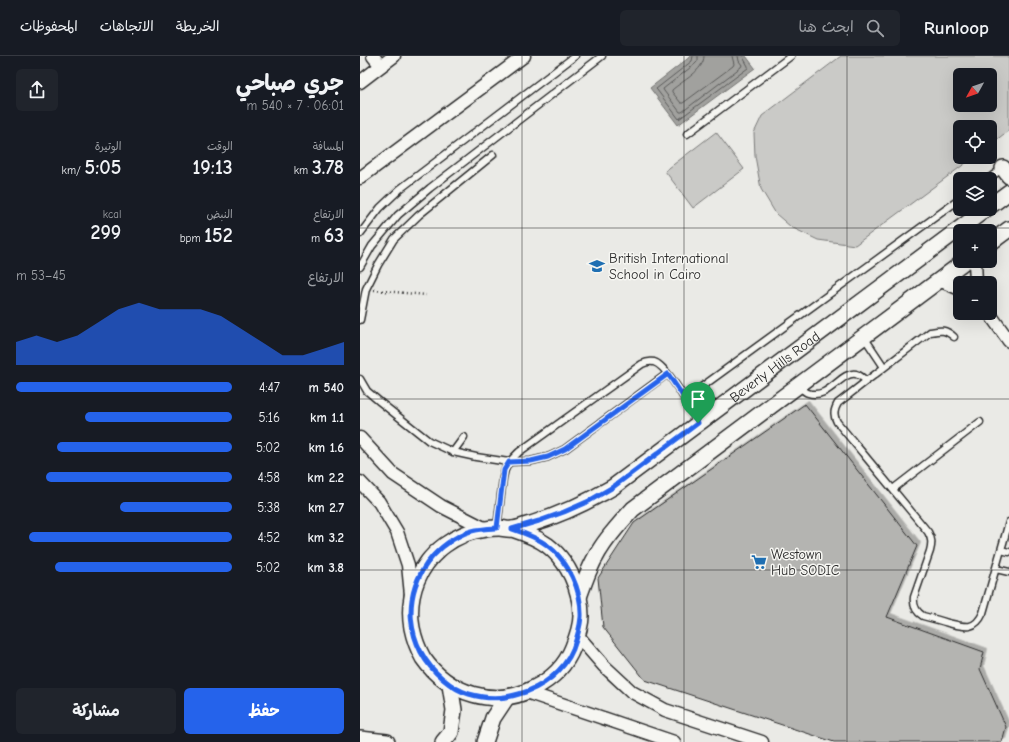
<!DOCTYPE html>
<html lang="ar">
<head>
<meta charset="utf-8">
<style>
  body { margin:0; font-family:"Comic Neue","Playpen Sans Arabic",sans-serif; background:#20242c; color:#f1f3f6; direction:rtl; height:100vh; display:flex; flex-direction:column; font-size:15px; white-space:nowrap }
  * { box-sizing:border-box; margin:0 }
  p { font-size:13px; color:#9ea1a6 }
  .icon { flex:none; width:22px; height:22px; fill:none; stroke:currentColor; stroke-width:2; stroke-linecap:round; stroke-linejoin:round }
  .map { position:relative; flex:1; overflow:hidden; direction:ltr }
  .details { display:flex; flex-direction:column; background:#171b24; width:360px }
  .details>* { flex:none }
  .needle { width:26px; rotate:230deg }
  .buttons { position:absolute; left:593px; top:12px; display:grid; gap:8px }
  .buttons a { display:grid; place-items:center; width:44px; height:44px; border-radius:6px; background:#171b24; box-shadow:0 4px 16px #0002; font-size:20px }
  .pin { position:absolute; display:grid; place-items:center; width:34px; height:34px; color:#fff; margin:-41px -17px; border-radius:50% 50% 50% 0; rotate:-45deg; box-shadow:0 0 4px #0007 }
  .pin .icon { rotate:45deg }
  .round { display:grid; place-items:center; flex:none; width:42px; height:42px; border-radius:6px; background:#20242c }
  .headline { display:flex; align-items:center; justify-content:space-between; height:68px; padding:0 16px }
  h1 { font-size:22px; font-weight:700; line-height:30px }
  .stats { display:grid; grid-template-columns:repeat(3,1fr); gap:6px; height:68px; padding:4px 16px }
  .stats div { display:grid; align-content:center }
  .stats b { font-size:20px; font-weight:700 }
  .stats small { font-size:11px; font-weight:400 }
  .stats p { font-size:11px }
  .chart { height:112px; padding:8px 16px }
  .chart p { display:flex; justify-content:space-between }
  .chart svg { width:100%; height:72px; margin-top:4px; fill:#2563eb; opacity:.7 }
  .primary-button { display:flex; gap:8px; margin-top:auto; padding:8px 16px }
  .primary-button a { flex:1; height:46px; border-radius:6px; background:#2563eb; color:#fff; font-size:16px; font-weight:700; line-height:46px; text-align:center }
  .primary-button a+a { background:#20242c; color:#f1f3f6 }
  ul { padding:0 16px; list-style:none; font-size:13px }
  li { display:grid; grid-template-columns:64px 48px 1fr; align-items:center; height:30px }
  li i { height:10px; border-radius:5px; background:#2563eb }
  header { display:flex; align-items:center; gap:24px; box-sizing:border-box; height:56px; padding:0 20px; background:#171b24; border-bottom:1px solid #363941 }
  header strong { font-size:19px }
  nav { display:flex; gap:22px; margin-inline-start:auto; font-size:14px }
  .search { width:280px; height:36px; background:#20242c; display:flex; align-items:center; gap:10px; box-sizing:border-box; padding:0 14px; border-radius:6px; color:#9ea1a6; font-size:15px }
  main { display:flex; flex:1; min-height:0 }
  .map>svg:first-child { display:block }
  .green { fill:#cacac7; stroke:#7a7a79; fill-rule:evenodd }
  .water { fill:#a1a19e; stroke:#727270 }
  .lines { fill:none; stroke-linecap:round; stroke-linejoin:round }
  .shore { stroke:#5a5a59; stroke-width:1 }
  .building { fill:#b4b4b1; stroke:#2b2b2b; filter:url(#shadow) }
  .service-casing { stroke:#2b2b2b; stroke-width:9 }
  .minor-casing { stroke:#2b2b2b; stroke-width:15 }
  .tertiary-casing { stroke:#2b2b2b; stroke-width:18 }
  .path { stroke:#2b2b2b; stroke-width:2.5; stroke-dasharray:1 3; stroke-linecap:butt }
  .service { stroke:#f6f6f2; stroke-width:6 }
  .minor { stroke:#f6f6f2; stroke-width:12 }
  .tertiary { stroke:#f6f6f2; stroke-width:15 }
  .route-casing { stroke:#fff; stroke-width:8 }
  .route { stroke:#2563eb; stroke-width:5 }
  .grid { fill:none; stroke:#2b2b2b; stroke-width:1; stroke-opacity:0.55 }
  .labels { text-anchor:middle; stroke-width:3; stroke-linejoin:round; paint-order:stroke }
  .poi-label { font-size:14px; fill:#2b2b2b; stroke:#f6f6f2; text-anchor:start }
  .street-label { font-size:14px; fill:#2b2b2b; stroke:#f6f6f2 }
</style>
</head>
<body>
<header>
<strong>Runloop</strong>
<div class="search"><svg class="icon" aria-label="search" viewBox="0 0 24 24"><circle cx="10" cy="10" r="6"/><path d="M15 15l6 6"/></svg>ابحث هنا</div>
<nav><a>الخريطة</a><a>الاتجاهات</a><a>المحفوظات</a></nav>
</header>
<main>
<div class="map">
<svg width="649" height="686" viewBox="0 0 649 686">
  <defs>
    <filter id="shadow"><feDropShadow dx="3.5" dy="-3.5" stdDeviation="0" flood-color="#0004"/></filter>
  </defs>
  <rect width="100%" height="100%" fill="#eaeae6"/>
  <filter id="ink" filterUnits="userSpaceOnUse"><feTurbulence type="fractalNoise" baseFrequency=".025" numOctaves="2"/><feDisplacementMap in="SourceGraphic" scale="8" xChannelSelector="R" yChannelSelector="G"/><feConvolveMatrix kernelMatrix="1 2 1 2 8 2 1 2 1" color-interpolation-filters="sRGB"/></filter>
  <g filter="url(#ink)">
    <!-- green -->
    <path class="green" d="M481,0H649V74L630,89V71H600V101H614L495,189L458,184L431,171L416,158L401,133L395,100L394,77L402,60ZM600,19H630V49H600Z
      M356,76L384,113L333,152L305,115Z"/>
    <!-- water -->
    <path class="water" d="M331,0H386L395,12L318,69L290,32Z"/>
    <g class="lines">
      <!-- shore -->
      <path class="shore" d="M333,0L332,5L296,33L297,34L319,63L388,12V10L384,3L383,0
        M338,0V5L335,8L303,33L304,35L320,56H322L381,11L382,9L379,5L378,0
        M344,0C344,15 322,25 312,34V36L321,47H323L373,10L374,8L372,0"/>
    </g>
    <!-- building -->
    <path class="building" d="M445,348L557,490L527,561L624,596L620,613L646,671L642,686H474L285,624L243,571L238,522L274,467Z"/>
    <g class="lines">
      <defs>
        <path id="service" d="M327,78L431,0
          M628,123L643,112
          M0,178L20,152L40,133L215,0
          M0,211L12,190L38,159L70,132L242,0
          M0,264L6,233L18,209L34,183L59,159L133,99
          M504,281L524,311
          M594,281C585,273 581,274 570,276L478,347C474,354 473,359 477,366L568,476C572,483 572,487 570,495L554,541C553,549 555,555 563,560C571,562 579,564 588,567C604,571 615,575 623,557L649,466
          M0,323L7,335L20,346L69,385L93,396L116,401L149,406L171,405L188,401L205,393L307,318
          M438,330C441,332 445,336 448,337C470,344 480,315 496,318C500,319 503,322 506,325
          M325,343L600,143
          M93,396L104,381
          M533,433L620,366
          M137,472L143,422C145,409 150,405 159,396L282,308C286,306 289,305 294,306C308,310 331,354 338,367
          M641,494L649,496
          M636,513L649,516"/>
        <path id="minor" d="M13,0L21,10
          M0,26L34,0
          M0,122L164,0
          M615,205L616,227
          M579,224L600,233
          M629,257L649,285
          M0,382L33,418L81,450L126,473
          M0,426L19,446L37,476L48,509L51,539
          M218,580L244,610L272,636L305,654L402,686
          M166,636L314,686"/>
        <g id="tertiary">
          <path d="M643,112L649,120"/>
          <path d="M630,150L649,136"/>
          <path d="M630,187L649,173"/>
          <path id="s1" d="M152,473C164,477 176,481 187,489C208,505 221,533 221,560C221,570 217,581 213,591C206,609 192,623 174,632C135,653 88,638 63,602C58,593 54,582 52,572C49,556 51,539 57,524C69,496 96,476 126,473C130,472 135,472 139,472C143,472 148,474 152,473C158,473 165,469 171,468C201,459 226,447 253,431L626,153"/>
          <path d="M219,541C225,524 231,507 241,492C250,478 261,466 273,453L605,205"/>
          <path d="M0,683L27,686"/>
          <path d="M83,686L88,680L91,676L94,654L90,629"/>
          <path d="M125,686L133,662L147,641"/>
        </g>
      </defs>
      <!-- service casing -->
      <use href="#service" class="service-casing"/>
      <!-- minor casing -->
      <use href="#minor" class="minor-casing"/>
      <!-- tertiary casing -->
      <use href="#tertiary" class="tertiary-casing"/>
      <!-- path -->
      <path class="path" d="M14,234L66,239"/>
      <!-- service -->
      <use href="#service" class="service"/>
      <!-- minor -->
      <use href="#minor" class="minor"/>
      <!-- tertiary -->
      <use href="#tertiary" class="tertiary"/>
    </g>
  </g>
  <g class="lines" filter="url(#ink)">
    <defs>
      <path id="route" d="M308,318L325,343L338,367L253,431L229,445L204,456L179,465L152,473C164,477 176,481 187,489C208,505 222,534 221,561C220,572 217,582 213,593C204,615 182,632 159,638C143,643 126,643 109,638C99,635 90,629 83,623C45,592 40,536 73,500C84,488 100,477 116,474C123,473 130,472 137,472L143,422L144,414L149,406L171,405L188,401L205,393Z"/>
    </defs>
    <!-- route casing -->
    <use href="#route" class="route-casing"/>
    <!-- route -->
    <use href="#route" class="route"/>
  </g>
  <!-- grid -->
  <path class="grid" d="M162,0V686M324,0V686M487,0V686M0,172H649M0,343H649M0,514H649"/>
  <!-- icons -->
  <defs>
    <symbol id="university-bare" viewBox="-9 -9 18 18"><path d="M0-5L7-2L0 1L-7-2ZM-4 1L0 2.5L4 1V4Q0 6-4 4Z" fill="#1f6fb2" stroke="#f6f6f2" stroke-width="2.5" paint-order="stroke"/></symbol>
    <symbol id="supermarket-bare" viewBox="-9 -9 18 18"><path d="M-6-5.5h2.5l.6 2H6L4.5 2H-2.5L-4.4-4H-6ZM-1.5 3.2a1.3 1.3 0 1 0 .1 0ZM3 3.2a1.3 1.3 0 1 0 .1 0Z" fill="#1f6fb2" stroke="#f6f6f2" stroke-width="2.5" paint-order="stroke"/></symbol>
  </defs>
  <g fill-rule="evenodd">
    <use href="#university-bare" x="226" y="199" width="22" height="22"/>
    <use href="#supermarket-bare" x="388" y="495" width="22" height="22"/>
  </g>
  <g class="labels">
    <!-- poi labels -->
    <g class="poi-label">
      <text x="249" y="207">British International<tspan x="249" dy="16">School in Cairo</tspan></text>
      <text x="411" y="503">Westown<tspan x="411" dy="16">Hub SODIC</tspan></text>
    </g>
    <!-- street labels -->
    <g class="street-label">
      <text dy="5" stroke="none"><textPath href="#s1" startOffset="844">Beverly Hills Road</textPath></text>
    </g>
  </g>
</svg>
<div class="buttons">
<a><svg class="needle" viewBox="-14 -14 28 28"><path d="M0-13l5 13h-10z" fill="#e53935"/><path d="M0 13l5-13h-10z" fill="#9ea1a6"/></svg></a>
<a><svg class="icon" aria-label="locate" viewBox="0 0 24 24"><circle cx="12" cy="12" r="6"/><path d="M12 2v4M12 18v4M2 12h4M18 12h4"/></svg></a>
<a><svg class="icon" aria-label="layers" viewBox="0 0 24 24"><path d="M12 4l9 5-9 5-9-5zM3 14l9 5 9-5"/></svg></a>
<a>+</a>
<a>−</a>
</div>
<div class="pin" style="left:338px;top:367px;background:#1e9e55"><svg class="icon" aria-label="arrive" viewBox="0 0 24 24"><path d="M6 21V4h12l-3 4 3 4H6"/></svg></div>
</div>
<section class="details">
<div class="headline"><div><h1>جري صباحي</h1><p>06:01 · 7 × 540 m</p></div><a class="round"><svg class="icon" aria-label="share" viewBox="0 0 24 24"><path d="M12 15V3M7 8l5-5 5 5M5 13v7h14v-7"/></svg></a></div>
<div class="stats">
<div><p>المسافة</p><b>3.78<small> km</small></b></div>
<div><p>الوقت</p><b>19:13</b></div>
<div><p>الوتيرة</p><b>5:05<small> /km</small></b></div>
</div>
<div class="stats">
<div><p>الارتفاع</p><b>63<small> m</small></b></div>
<div><p>النبض</p><b>152<small> bpm</small></b></div>
<div><p>kcal</p><b>299</b></div>
</div>
<div class="chart"><p><span>الارتفاع</span>45–53 m</p>
<svg viewBox="0 0 160 44" preserveAspectRatio="none"><path d="M0 44V30L10 26L20 30L30 26L40 18L50 10L60 6L70 10L80 10L90 10L100 14L110 22L120 30L130 38L140 38L150 34L160 30V44z"/></svg>
</div>
<ul>
<li><b>540 m</b>4:47<i style="width:100%"></i></li>
<li><b>1.1 km</b>5:16<i style="width:68%"></i></li>
<li><b>1.6 km</b>5:02<i style="width:81%"></i></li>
<li><b>2.2 km</b>4:58<i style="width:86%"></i></li>
<li><b>2.7 km</b>5:38<i style="width:52%"></i></li>
<li><b>3.2 km</b>4:52<i style="width:94%"></i></li>
<li><b>3.8 km</b>5:02<i style="width:82%"></i></li>
</ul>
<div class="primary-button"><a>حفظ</a><a>مشاركة</a></div>
</section>
</main>
</body>
</html>
